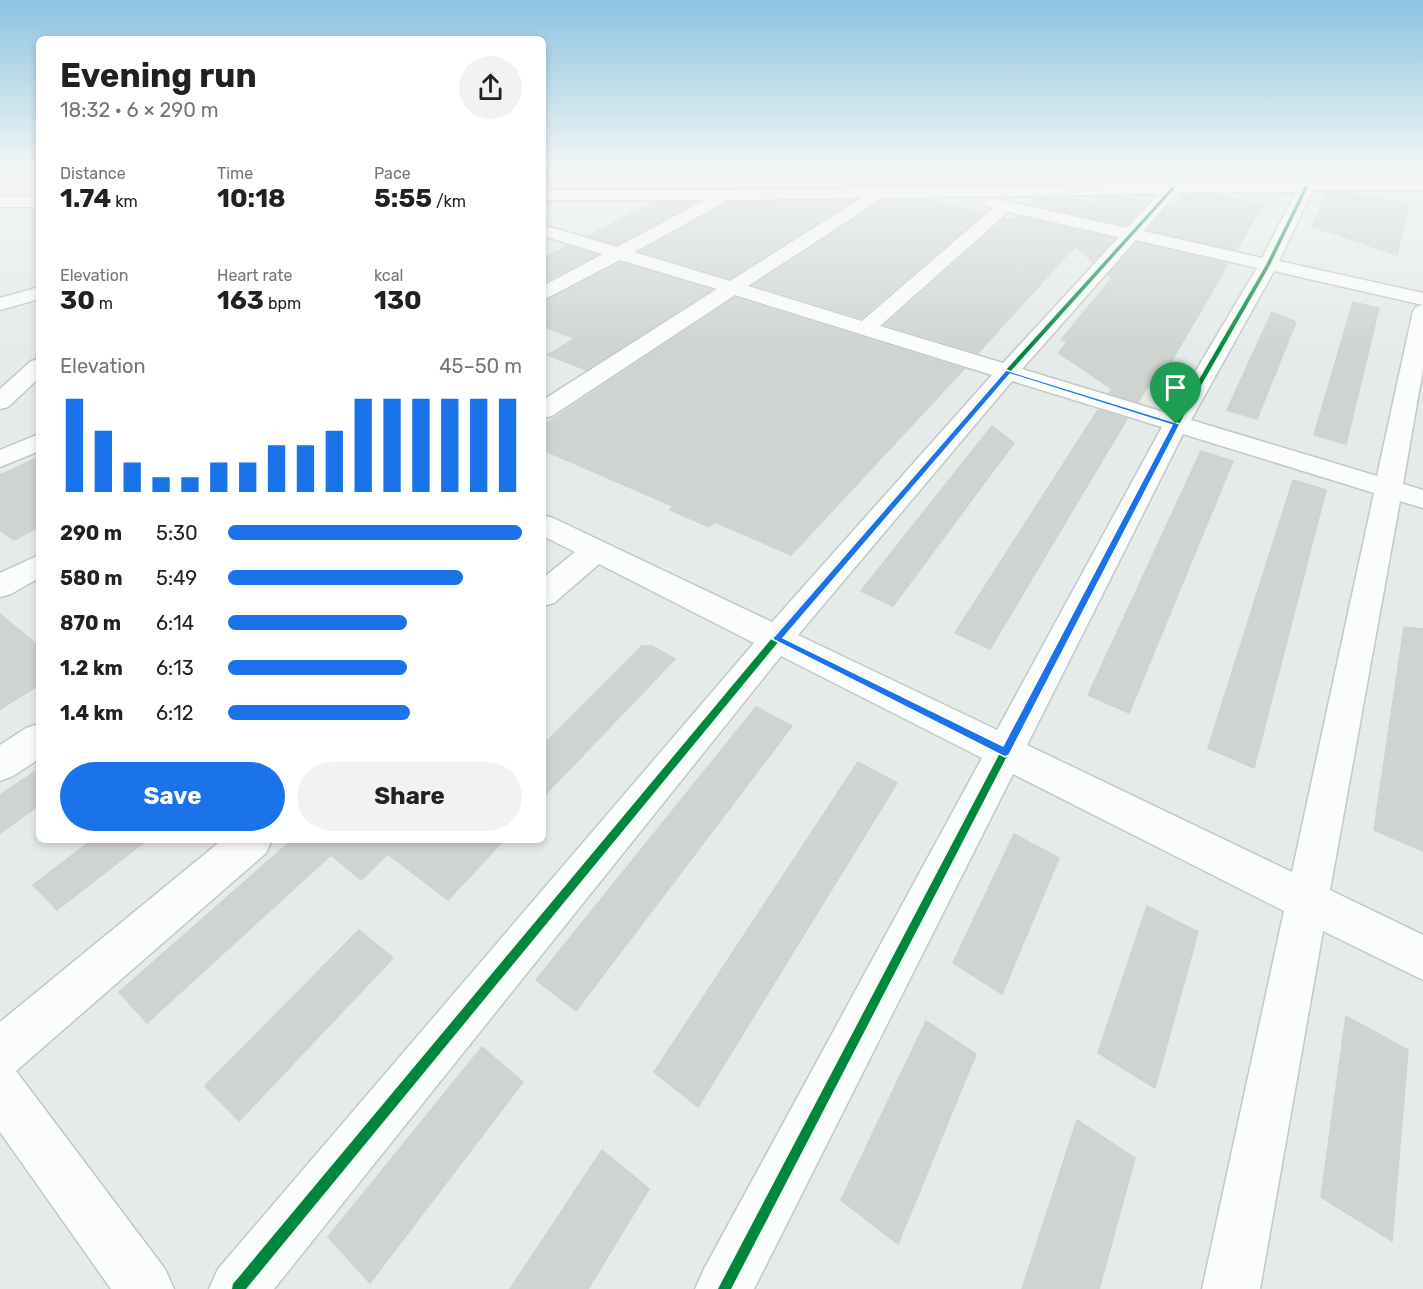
<!DOCTYPE html>
<html lang="en">
<head>
<meta charset="utf-8">
<style>
  body { margin:0; font-family:Rubik,sans-serif; background:#f2f2f2; color:#202124; height:100vh; display:flex; flex-direction:column; font-size:22px; white-space:nowrap }
  * { box-sizing:border-box; margin:0 }
  p { font-size:20px; color:#757577 }
  .icon { flex:none; width:33px; height:33px; fill:none; stroke:currentColor; stroke-width:2; stroke-linecap:round; stroke-linejoin:round }
  .map { position:relative; flex:1; overflow:hidden }
  .sheet { position:absolute; left:36px; top:36px; width:510px; height:807px; display:flex; flex-direction:column; background:#fff; border-radius:9px; box-shadow:0 3px 9px #0003 }
  .sheet>* { flex:none }
  .pin { position:absolute; display:grid; place-items:center; width:51px; height:51px; color:#fff; margin:-62px -26px; border-radius:50% 50% 50% 0; rotate:-45deg; box-shadow:0 0 6px #0007 }
  .pin .icon { rotate:45deg }
  .round { display:grid; place-items:center; flex:none; width:63px; height:63px; border-radius:32px; background:#f2f2f2 }
  .summary { display:flex; align-items:center; justify-content:space-between; height:102px; padding:0 24px }
  h1 { font-size:33px; font-weight:700; line-height:45px }
  .metrics { display:grid; grid-template-columns:repeat(3,1fr); gap:9px; height:102px; padding:6px 24px }
  .metrics div { display:grid; align-content:center }
  .metrics b { font-size:26px; font-weight:700 }
  .metrics small { font-size:16px; font-weight:400 }
  .metrics p { font-size:16px }
  .chart { height:168px; padding:12px 24px }
  .chart p { display:flex; justify-content:space-between }
  .chart svg { width:100%; height:108px; margin-top:6px; stroke:#1a73e8; stroke-width:6 }
  .button { display:flex; gap:12px; margin-top:auto; padding:12px 24px }
  .button a { flex:1; height:69px; border-radius:36px; background:#1a73e8; color:#fff; font-size:24px; font-weight:700; line-height:69px; text-align:center }
  .button a+a { background:#f2f2f2; color:#202124 }
  ul { padding:0 24px; list-style:none; font-size:20px }
  li { display:grid; grid-template-columns:96px 72px 1fr; align-items:center; height:45px }
  li i { height:15px; border-radius:8px; background:#1a73e8 }
  .map>svg:first-child { display:block }
  .building { fill:#cfd4d1; stroke:#ced3d0; stroke-width:1.5 }
  .lines { fill:none; stroke-linecap:round; stroke-linejoin:round }
  .minor-casing { stroke:#c2c8c5; stroke-width:3 }
  .minor { fill:#fbfcfc; fill-rule:evenodd }
  .cycleway-casing { stroke:#f3f9f5; stroke-width:3 }
  .cycleway { fill:#00873e; fill-rule:evenodd }
  .route { fill:#1a73e8; stroke:#fff; stroke-width:1.5; fill-rule:evenodd }
</style>
</head>
<body>
<div class="map">
<svg width="1423" height="1289" viewBox="0 0 1423 1289">
  <rect width="100%" height="100%" fill="#e5ebe8"/>
  <!-- building -->
  <path class="building" d="M1327,193H1350L1409,204L1397,255L1312,226Z
    M1183,195H1215L1264,204L1236,250L1147,230L1168,206L1174,207Z
    M1103,197H1122L1148,202L1126,226L1031,204L1038,198H1070L1097,203Z
    M853,200L730,279L640,251L730,202Z
    M884,200H926L984,213L861,318L753,285Z
    M654,202H696L617,245L588,236Z
    M1017,216L1115,238L1093,262L1075,246L978,353L885,325L1005,218L1013,220Z
    M1137,242L1228,264L1157,386H1148L1138,402L1109,393L1112,389L1059,353L1067,342L1061,340L1112,278L1108,275Z
    M568,246L597,255L543,283V258Z
    M620,262L712,290L586,370L548,355L575,338L543,327V302Z
    M735,297L964,369L791,555L715,522L709,527L670,510L673,506L543,450V426Z
    M1353,302L1379,308L1346,444L1314,435Z
    M1272,312L1296,322L1257,419L1227,410Z
    M1098,410L1127,419L990,649L955,633Z
    M992,426L1014,443L893,606L861,591Z
    M1201,451L1233,461L1129,713L1088,695Z
    M39,457V527L14,540L0,530V475Z
    M1293,480L1326,490L1254,768L1208,748Z
    M0,614L39,646V685L0,709Z
    M1404,627L1423,629V851L1374,830Z
    M642,646H652L675,659L543,797V745Z
    M756,707L792,726L576,1011L536,980Z
    M858,762L897,783L698,1107L654,1072Z
    M39,769V805L0,833V795Z
    M1014,834L1059,858L1002,994L953,963Z
    M92,840H147L57,910L33,885Z
    M292,840H504L448,900L388,854L361,880L331,855L147,1023L119,992Z
    M1147,906L1198,932L1155,1088L1098,1053Z
    M359,930L393,958L239,1121L205,1086Z
    M1346,1016L1408,1050L1392,1241L1321,1197Z
    M926,1021L976,1054L898,1244L841,1200Z
    M482,1047L523,1082L370,1283L328,1237Z
    M1077,1120L1135,1158L1099,1289H1022Z
    M602,1150L649,1189L588,1289H510Z"/>
  <g class="lines">
    <defs>
      <path id="minor" d="M1423,180V190L1312,191L1279,261L1423,293V369L1403,484L1423,490V508L1400,501L1330,890L1423,935V980L1323,931L1260,1289H1202L1284,911L1013,774L754,1289H695L704,1269L982,758L781,656L274,1289H209L218,1269L754,643L599,564L554,603L543,606V578L575,552L543,536V515L553,518L772,622L992,375L735,295L552,416L543,418V400L717,289L620,260L543,300V286L603,254L543,236V225L617,247L705,200H543V190H726ZM1296,192L1262,258L1143,231L1177,193ZM1159,194L1127,228L992,198L986,200L984,203L986,206L993,208L862,321L748,286L883,198ZM861,198L730,281L634,252L729,200ZM1008,212L1119,237L1003,363L880,326ZM1136,240L1257,268L1170,414L1022,369ZM1274,271L1423,305L1416,307L1413,311L1377,476L1191,420ZM1012,381L1162,427L997,730L798,635ZM1183,434L1374,493L1292,872L1027,745Z
        M0,197H39V207H0Z
        M39,287V299L0,310V298Z
        M39,359V378L8,407L0,409V389L31,361Z
        M39,434V451L0,467V450Z
        M39,555V578L11,594L0,597V573Z
        M39,724V759L13,776L0,781V745L26,728Z
        M222,840H272L266,853L16,1071L165,1269L174,1289H111L0,1132V1022Z"/>
    </defs>
    <!-- minor casing -->
    <use href="#minor" class="minor-casing"/>
    <!-- minor -->
    <use href="#minor" class="minor"/>
    <defs>
      <path id="cycleway" d="M1305,186L1308,187L1270,265L1179,424L731,1289H718L1173,424L1266,265Z
        M1172,187L1175,188L1010,372L779,641L246,1289H232L233,1284L773,637L1006,370Z"/>
    </defs>
    <!-- cycleway casing -->
    <use href="#cycleway" class="cycleway-casing"/>
    <!-- cycleway -->
    <use href="#cycleway" class="cycleway"/>
  </g>
  <!-- sky -->
  <linearGradient id="sky" x2="0" y2="1"><stop stop-color="#8ec3e1"/><stop offset="0.48" stop-color="#f3f6f5"/><stop offset="1" stop-color="#f3f6f5" stop-opacity="0"/></linearGradient>
  <rect width="1423" height="351" fill="url(#sky)"/>
  <!-- route -->
  <path class="route" d="M1006,370L1180,424L1009,755L1005,757L772,639ZM1010,374L1172,425L1003,746L783,638Z"/>
</svg>
<div class="pin" style="left:1176px;top:424px;background:#1e9e55"><svg class="icon" aria-label="arrive" viewBox="0 0 24 24"><path d="M6 21V4h12l-3 4 3 4H6"/></svg></div>
<section class="sheet">
<div class="summary"><div><h1>Evening run</h1><p>18:32 · 6 × 290 m</p></div><a class="round"><svg class="icon" aria-label="share" viewBox="0 0 24 24"><path d="M12 15V3M7 8l5-5 5 5M5 13v7h14v-7"/></svg></a></div>
<div class="metrics">
<div><p>Distance</p><b>1.74<small> km</small></b></div>
<div><p>Time</p><b>10:18</b></div>
<div><p>Pace</p><b>5:55<small> /km</small></b></div>
</div>
<div class="metrics">
<div><p>Elevation</p><b>30<small> m</small></b></div>
<div><p>Heart rate</p><b>163<small> bpm</small></b></div>
<div><p>kcal</p><b>130</b></div>
</div>
<div class="chart"><p><span>Elevation</span>45–50 m</p>
<svg viewBox="0 0 160 44" preserveAspectRatio="none"><path d="M5 44V6M15 44V19M25 44V32M35 44V38M45 44V38M55 44V32M65 44V32M75 44V25M85 44V25M95 44V19M105 44V6M115 44V6M125 44V6M135 44V6M145 44V6M155 44V6"/></svg>
</div>
<ul>
<li><b>290 m</b>5:30<i style="width:100%"></i></li>
<li><b>580 m</b>5:49<i style="width:80%"></i></li>
<li><b>870 m</b>6:14<i style="width:61%"></i></li>
<li><b>1.2 km</b>6:13<i style="width:61%"></i></li>
<li><b>1.4 km</b>6:12<i style="width:62%"></i></li>
</ul>
<div class="button"><a>Save</a><a>Share</a></div>
</section>
</div>
</body>
</html>
